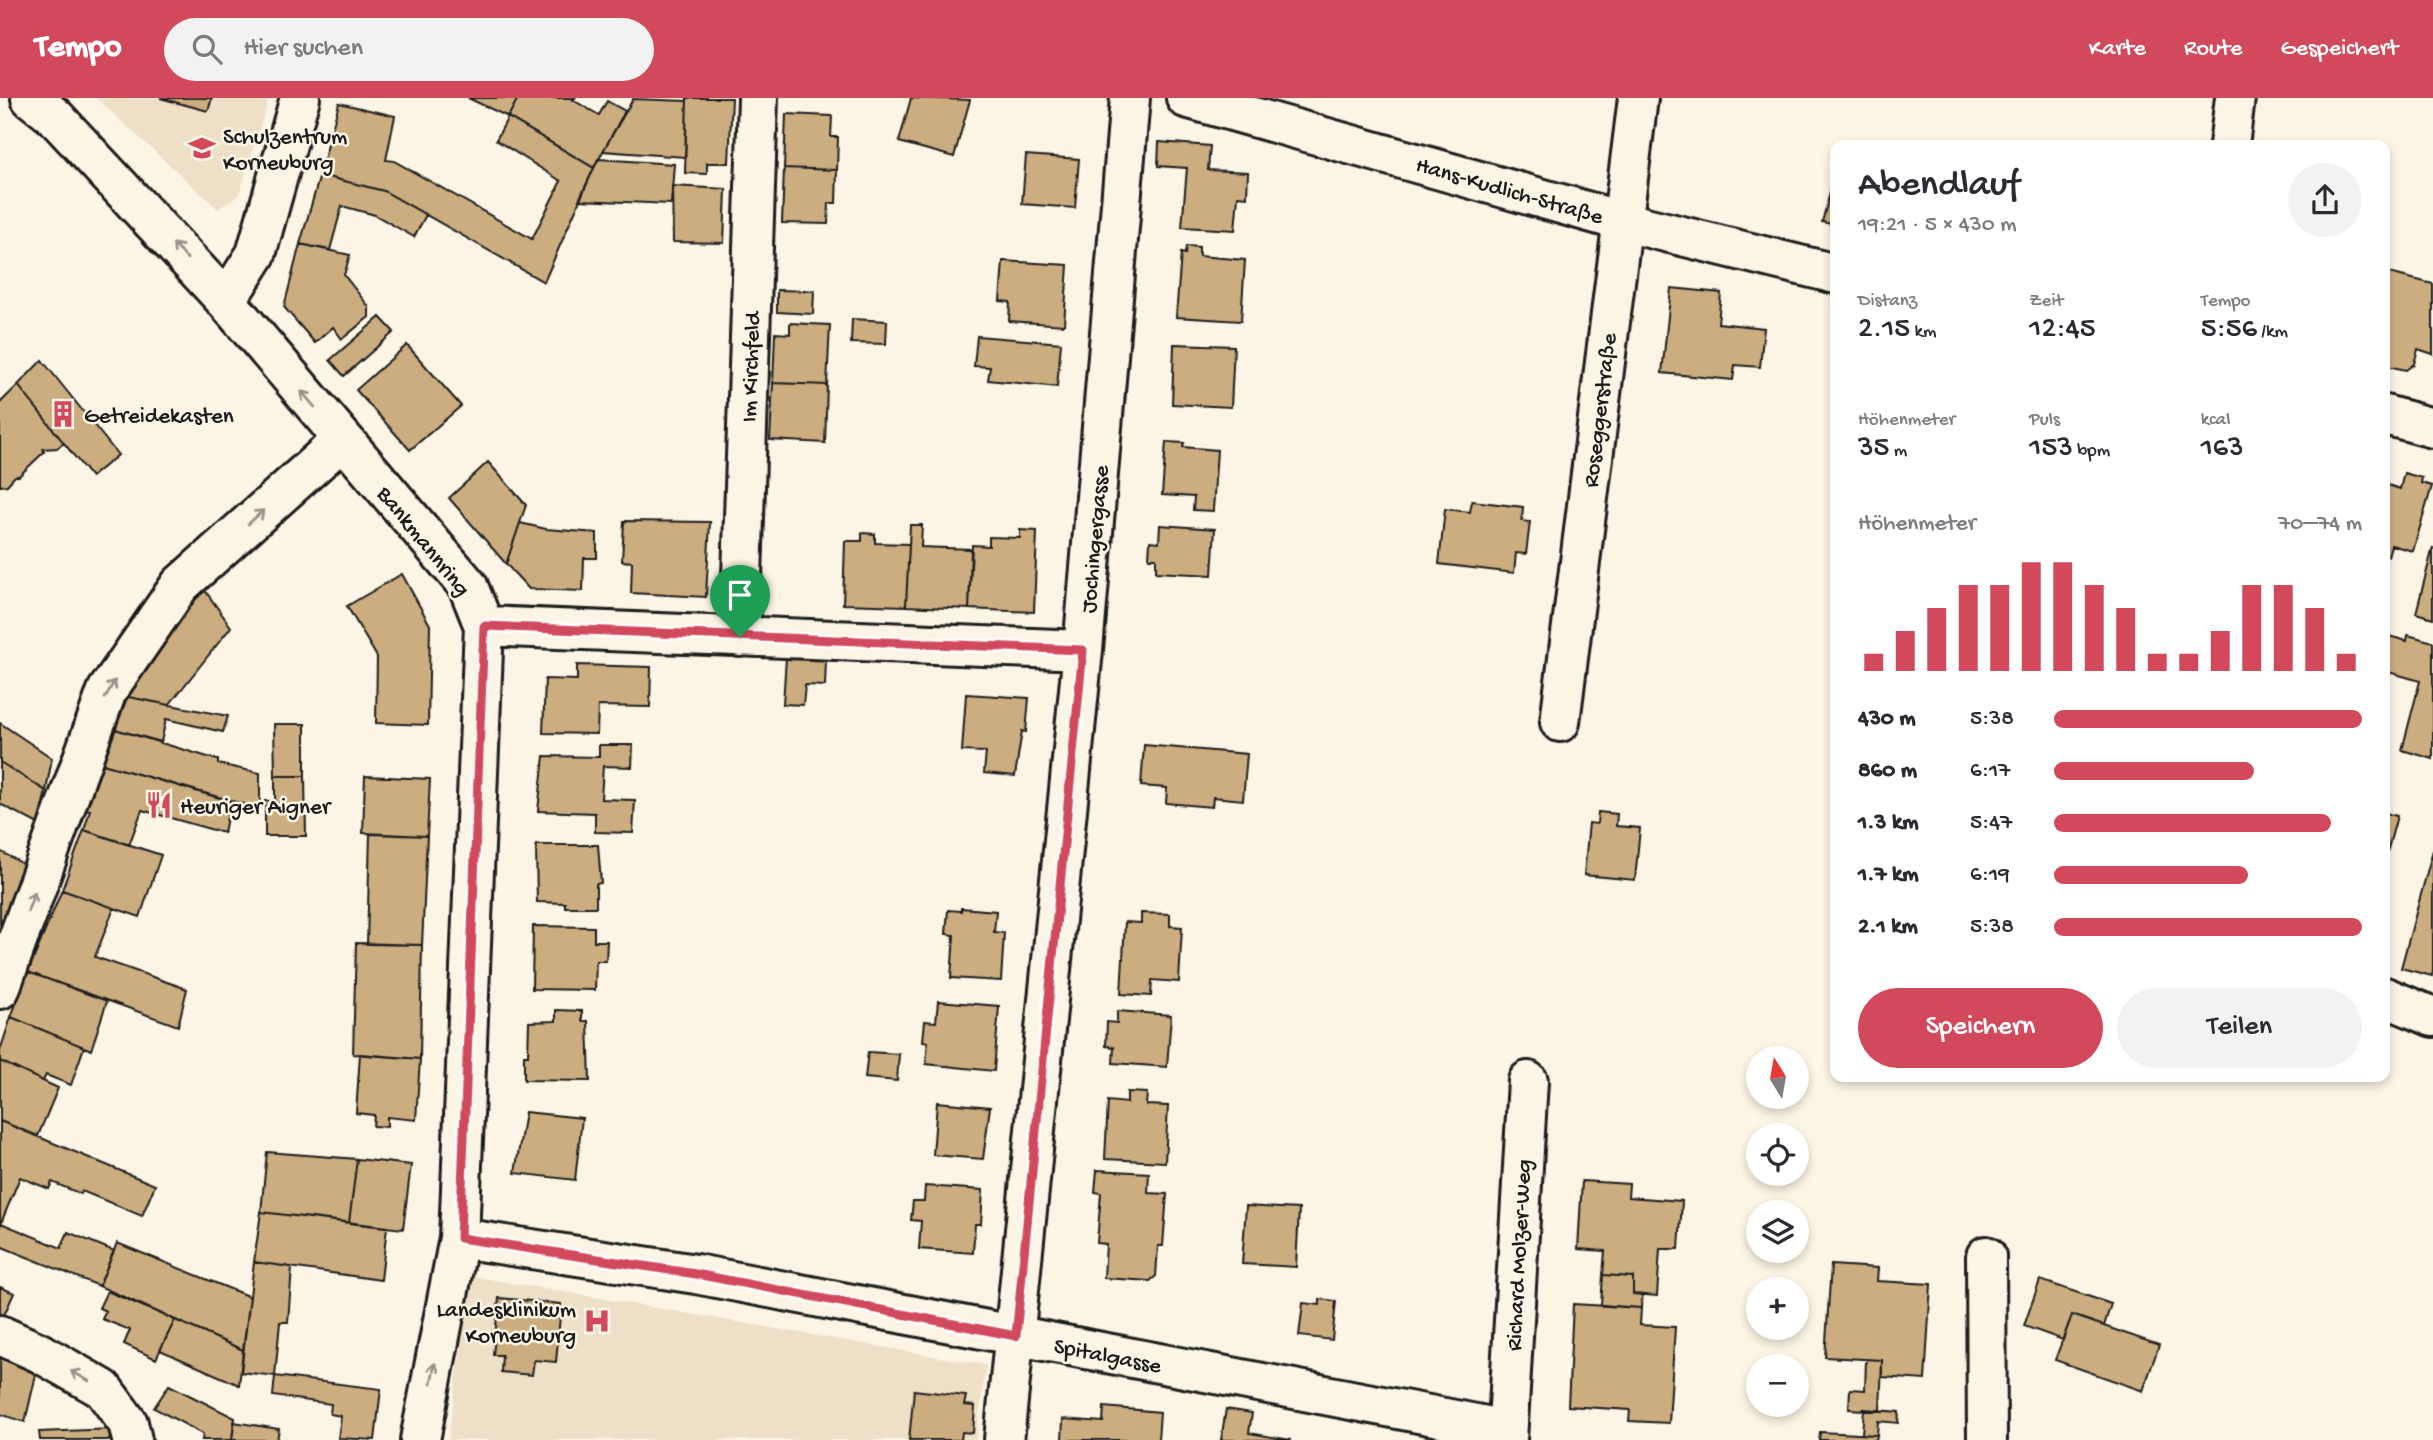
<!DOCTYPE html>
<html lang="de">
<head>
<meta charset="utf-8">
<style>
  body { margin:0; font-family:"Gochi Hand",sans-serif; background:#f2f2f3; color:#2b2b33; height:100vh; display:flex; flex-direction:column; font-size:26px; white-space:nowrap }
  * { box-sizing:border-box; margin:0 }
  p { font-size:23px; color:#7c7c81 }
  .icon { flex:none; width:38px; height:38px; fill:none; stroke:currentColor; stroke-width:2; stroke-linecap:round; stroke-linejoin:round }
  .map { position:relative; flex:1; overflow:hidden }
  .side { position:absolute; left:1830px; top:42px; width:560px; height:942px; display:flex; flex-direction:column; background:#fff; border-radius:14px; box-shadow:0 4px 10px #0003 }
  .side>* { flex:none }
  .needle { width:46px; rotate:349deg }
  .controls { position:absolute; left:1746px; top:948px; display:grid; gap:14px }
  .controls a { display:grid; place-items:center; width:63px; height:63px; border-radius:50%; background:#fff; box-shadow:0 4px 10px #0003; font-size:35px }
  .pin { position:absolute; display:grid; place-items:center; width:60px; height:60px; color:#fff; margin:-72px -30px; border-radius:50% 50% 50% 0; rotate:-45deg; box-shadow:0 0 7px #0007 }
  .pin .icon { rotate:45deg }
  .round { display:grid; place-items:center; flex:none; width:74px; height:74px; border-radius:37px; background:#f2f2f3 }
  .headline { display:flex; align-items:center; justify-content:space-between; height:119px; padding:0 28px }
  h1 { font-size:38px; font-weight:600; line-height:52px }
  .metrics { display:grid; grid-template-columns:repeat(3,1fr); gap:10px; height:119px; padding:7px 28px }
  .metrics div { display:grid; align-content:center }
  .metrics b { font-size:30px; font-weight:600 }
  .metrics small { font-size:19px; font-weight:400 }
  .metrics p { font-size:19px }
  .chart { height:196px; padding:14px 28px }
  .chart p { display:flex; justify-content:space-between }
  .chart svg { width:100%; height:126px; margin-top:7px; stroke:#d1495b; stroke-width:6 }
  .cta { display:flex; gap:14px; margin-top:auto; padding:14px 28px }
  .cta a { flex:1; height:80px; border-radius:42px; background:#d1495b; color:#fff; font-size:28px; font-weight:600; line-height:80px; text-align:center }
  .cta a+a { background:#f2f2f3; color:#2b2b33 }
  ul { padding:0 28px; list-style:none; font-size:23px }
  li { display:grid; grid-template-columns:112px 84px 1fr; align-items:center; height:52px }
  li i { height:18px; border-radius:9px; background:#d1495b }
  header { display:flex; align-items:center; gap:42px; box-sizing:border-box; height:98px; padding:0 35px; background:#d1495b; color:#fff }
  header strong { font-size:33px }
  nav { display:flex; gap:38px; margin-inline-start:auto; font-size:24px }
  .search { width:490px; height:63px; background:#f2f2f3; display:flex; align-items:center; gap:18px; box-sizing:border-box; padding:0 24px; border-radius:38px; color:#7c7c81; font-size:26px }
  .map>svg:first-child { display:block }
  .built { fill:#eedfc7 }
  .building { fill:#ccad80; stroke:#1c1c1c; stroke-width:2 }
  .lines { fill:none; stroke-linecap:round; stroke-linejoin:round }
  .street-casing { stroke:#1c1c1c; stroke-width:44 }
  .street { stroke:#fcf5e5; stroke-width:38 }
  .oneway { stroke:#97938b }
  .route-casing { stroke:#fff; stroke-width:14 }
  .route { stroke:#d1495b; stroke-width:9 }
  .labels { text-anchor:middle; stroke-width:5; stroke-linejoin:round; paint-order:stroke }
  .poi-label { font-size:23px; fill:#1c1c1c; stroke:#fcf5e5; text-anchor:start }
  .street-label { font-size:23px; fill:#1c1c1c; stroke:#fcf5e5 }
</style>
</head>
<body>
<header>
<strong>Tempo</strong>
<div class="search"><svg class="icon" aria-label="search" viewBox="0 0 24 24"><circle cx="10" cy="10" r="6"/><path d="M15 15l6 6"/></svg>Hier suchen</div>
<nav><a>Karte</a><a>Route</a><a>Gespeichert</a></nav>
</header>
<div class="map">
<svg width="2433" height="1342" viewBox="0 0 2433 1342">
  <rect width="100%" height="100%" fill="#fcf5e5"/>
  <filter id="ink" filterUnits="userSpaceOnUse"><feTurbulence type="fractalNoise" baseFrequency=".0143" numOctaves="2"/><feDisplacementMap in="SourceGraphic" scale="14" xChannelSelector="R" yChannelSelector="G"/><feConvolveMatrix kernelMatrix="1 2 1 2 8 2 1 2 1" color-interpolation-filters="sRGB"/></filter>
  <g filter="url(#ink)">
    <!-- built -->
    <path class="built" d="M96,0H269L239,97L218,111Z
      M471,1178L986,1267L976,1342H448Z"/>
    <!-- building -->
    <path class="building" d="M160,0H212L208,13Z
      M468,0H518L508,19Z
      M518,0H575L573,2L599,17L607,3L625,13L594,70L508,19Z
      M687,0H732L729,65H707V76L685,75Z
      M911,0L970,2L954,59L899,44Z
      M633,1L687,3L685,59L603,53Z
      M339,5L395,18L386,62L394,63L532,141L561,83L496,42L508,19L594,70L544,184L384,93L320,77Z
      M786,16L832,18L831,39H838L837,72L784,70Z
      M1159,44L1210,48L1208,72L1248,74L1247,99L1238,98L1235,132L1182,129L1187,70L1158,68Z
      M1026,57L1079,61L1075,110L1022,106Z
      M598,61L674,66L671,106L579,102Z
      M784,70L837,72L836,105H829L828,126L782,125Z
      M320,77L384,93L426,117L414,139L375,117L342,108L330,152L300,146Z
      M672,88L726,91L724,145L673,144Z
      M1831,91L1836,92V127L1822,124Z
      M300,146L350,157L344,177L369,209V219L342,241L333,229L315,245L284,209Z
      M1186,148L1199,149V158L1245,162L1241,223L1176,219L1181,155L1185,156Z
      M1003,163L1068,167L1064,227L1009,223L1010,204L1000,203Z
      M2385,174L2433,186V256L2418,251L2414,266L2406,272L2388,268L2385,263L2389,245L2385,244Z
      M1671,190L1721,195L1718,225L1764,230L1760,269L1735,267L1733,282L1662,275Z
      M777,192L814,193L813,216L777,214Z
      M380,219L394,234L344,278L330,262Z
      M852,221L887,223L886,246L851,245Z
      M790,225L830,227L827,287L773,285L775,235L790,236Z
      M977,238L1061,245L1057,289L988,282L990,269L974,268Z
      M1174,246L1234,248L1231,309L1172,306Z
      M407,247L461,308L410,352L356,292Z
      M42,262L118,357L91,379L18,287Z
      M773,285L827,287L825,345L770,342Z
      M18,287L64,345L57,350L43,351L44,354L19,378H15L7,387L0,388V305Z
      M1166,344L1184,345L1183,349L1217,352L1213,413L1193,412L1194,399L1162,397Z
      M488,364L526,407L506,466L449,400Z
      M2404,375L2422,380L2421,385L2432,388L2413,453L2391,447L2388,458H2385V386L2400,391Z
      M1472,403L1523,409L1522,423L1530,424L1526,456L1516,455L1514,475L1439,466L1445,411L1470,414Z
      M624,423L710,424L706,499L631,495L632,464L622,463Z
      M520,425L546,431L597,435V460H584L583,493L529,491L506,466Z
      M910,427H922L921,449L971,451L969,511L906,508Z
      M1160,427L1215,431L1212,477L1156,474V460H1149L1150,443L1159,444Z
      M1020,432L1037,433L1034,514L969,511L972,447L989,448V439L1020,440Z
      M862,435L875,436V445L909,446L906,508L843,506L845,443H862Z
      M2433,449V520L2416,515Z
      M402,476L430,527L428,627L376,625L377,559L347,508Z
      M204,491L231,529L169,607L123,598L128,581Z
      M2385,537L2407,543L2408,537L2433,544V661L2402,652L2420,583L2385,573Z
      M786,559L826,561L825,588L805,587L803,607L783,606Z
      M577,567L651,569L650,609L598,608L597,636L543,635L545,581L577,582Z
      M966,596L1029,600L1026,634L1022,633L1015,678L984,675L986,654L962,653Z
      M123,598L228,618L223,634L166,621L161,644L115,631Z
      M0,625L52,660L46,693L0,664Z
      M274,626H305V678H275Z
      M115,631L218,662V666L260,675V711L103,666Z
      M599,647H633L632,669L603,668L601,701L635,702L633,735L595,734V715L538,713L544,658L599,659Z
      M1144,647L1247,656L1243,702L1213,699L1212,709L1166,705L1167,690L1141,688Z
      M0,664L46,693L38,726L0,706Z
      M103,666L230,703L224,735L142,712L129,747L84,732L90,712L86,711Z
      M275,678H305L306,738H265V703H275Z
      M365,678L430,681L427,738L363,735Z
      M1598,714L1617,716L1616,728L1640,730L1635,782L1584,777L1589,725L1597,726Z
      M2385,715L2397,718L2385,762Z
      M84,732L161,757L140,819L62,792Z
      M370,736L427,738L422,847L367,846Z
      M536,747H598L601,785L596,786V809H565V805L537,804Z
      M2433,752V873L2432,878L2401,870Z
      M0,753L30,770L0,827Z
      M62,792L114,810L95,859L187,891L178,928L28,874Z
      M961,810L996,813L994,834L1004,835L1001,883L951,880L954,837L946,836L948,812L961,813Z
      M1141,815L1170,816V828L1182,829L1179,884L1152,882L1151,898L1121,896L1125,824L1141,825Z
      M533,828L594,829V843H607L606,863H596L595,892L532,891Z
      M356,845L422,847L420,961L353,956Z
      M28,874L107,903L91,952L11,919Z
      M938,903L999,908L994,973L926,966L928,944L923,943L925,923L936,924Z
      M556,912L582,913V923H588L590,983L524,982V957H528L529,924L556,923Z
      M1117,913L1171,917L1167,969L1113,965L1114,949L1106,948L1107,924L1117,925Z
      M11,919L84,949L71,987L46,977L43,983L0,963V953Z
      M868,954L899,956L897,983L865,980Z
      M360,956L420,961L416,1022L387,1019V1029L373,1028L374,1017L356,1015Z
      M0,963L58,990L38,1038L0,1023Z
      M1127,994L1147,995L1146,1007L1168,1008L1165,1064L1105,1061L1108,1003L1127,1005Z
      M937,1004L990,1009L983,1061L933,1057Z
      M525,1014L582,1020L575,1082L515,1075Z
      M0,1023L155,1087L142,1118L82,1093L81,1096L52,1084L49,1091L20,1079L1,1125L61,1150L68,1134L114,1153L99,1188L0,1148Z
      M267,1054L357,1061L349,1125L261,1114Z
      M357,1061L411,1067L403,1131L349,1125Z
      M1097,1072L1149,1075L1148,1095L1167,1096L1163,1148H1158L1156,1178L1150,1183L1104,1180L1106,1146L1097,1145L1101,1095L1095,1094Z
      M1582,1083L1629,1086L1628,1099L1682,1103L1679,1151H1660L1657,1198L1633,1196V1179L1603,1177L1605,1153L1578,1151Z
      M925,1088L983,1092L981,1126H975L973,1155L919,1151L921,1123L911,1122L913,1103H924Z
      M1246,1108L1299,1111L1296,1169L1242,1166Z
      M261,1114L387,1129L381,1182L254,1164Z
      M117,1145L250,1199L243,1252L99,1188Z
      M254,1164L292,1169L288,1224H280L275,1278L241,1274Z
      M1831,1167L1878,1170L1877,1183L1931,1186L1925,1282L1882,1279V1262L1825,1259Z
      M1603,1177L1633,1179V1196L1642,1197L1641,1210L1601,1207Z
      M2040,1182L2111,1206L2104,1228L2072,1217L2063,1242L2024,1228Z
      M0,1189L14,1195L1,1224H0Z
      M107,1193L175,1222L156,1261L124,1246L130,1232L102,1221L106,1213L99,1210Z
      M499,1200L561,1206L556,1264L534,1262L532,1277L501,1274L502,1257H493Z
      M1320,1201L1336,1203L1332,1242L1299,1238L1303,1205L1320,1207Z
      M1573,1206L1641,1210L1640,1227L1675,1229L1669,1325L1629,1323L1630,1312L1568,1308Z
      M2072,1217L2159,1247L2143,1293L2055,1262Z
      M175,1222L243,1252L239,1287L160,1252Z
      M0,1250L38,1268L25,1324L0,1316Z
      M1866,1262H1882L1880,1313L1849,1311L1850,1291L1865,1292Z
      M275,1278L381,1291L375,1342L338,1340L341,1318L330,1316L331,1306L273,1298Z
      M169,1287L235,1320L232,1342H202L203,1336L154,1310Z
      M914,1292L966,1298L964,1307L975,1308L973,1335L962,1334L961,1342H909Z
      M1104,1309L1160,1314L1158,1342H1062L1063,1321L1103,1324Z
      M1226,1311L1252,1315L1249,1335L1291,1342H1221Z
      M1864,1311L1899,1314L1898,1325L1878,1323L1877,1337L1862,1336Z
      M234,1324L279,1331L277,1342H232Z
      M114,1331L115,1342H40L39,1334Z
      M1820,1334L1877,1337L1876,1342H1819Z"/>
    <g class="lines">
      <defs>
        <path id="street" d="M31,0L55,19L226,203L468,488L484,528L459,1140L420,1342
          M1186,0L1621,123L1836,176
          M2229,47L2235,0
          M226,203L256,156L300,0
          M2385,317L2433,330
          M484,528L1083,552
          M740,539L758,0
          M1560,624L1638,0
          M0,891L107,593L180,487L342,342
          M2385,899L2433,919
          M459,1140L696,1176L1507,1332
          M1986,1158L1987,1342
          M0,1237L40,1255L103,1291L128,1325L132,1342
          M1004,1342L1083,552L1130,0
          M1507,1342L1528,983"/>
      </defs>
      <!-- street casing -->
      <use href="#street" class="street-casing"/>
      <!-- street -->
      <use href="#street" class="street"/>
    </g>
    <!-- one-way arrows -->
    <defs><path id="oneway-shaft" d="M-6 0H5M1.5-3L5.5 0L1.5 3" fill="none" stroke-width="1.6" stroke-linecap="round" stroke-linejoin="round" transform="scale(1.75)"/></defs>
    <g class="oneway">
      <use href="#oneway-shaft" transform="translate(180 153) rotate(-133)"/>
      <use href="#oneway-shaft" transform="translate(308 301) rotate(-130)"/>
      <use href="#oneway-shaft" transform="translate(256 419) rotate(-42)"/>
      <use href="#oneway-shaft" transform="translate(110 591) rotate(-61)"/>
      <use href="#oneway-shaft" transform="translate(31 804) rotate(-70)"/>
      <use href="#oneway-shaft" transform="translate(433 1275) rotate(-79)"/>
      <use href="#oneway-shaft" transform="translate(80 1278) rotate(-151)"/>
    </g>
  </g>
  <g class="lines" filter="url(#ink)">
    <defs>
      <path id="route" d="M484,528L1083,552L1016,1238L696,1176L460,1140Z"/>
    </defs>
    <!-- route casing -->
    <use href="#route" class="route-casing"/>
    <!-- route -->
    <use href="#route" class="route"/>
  </g>
  <!-- icons -->
  <defs>
    <symbol id="school-bare" viewBox="-9 -9 18 18"><path d="M0-5L7-2L0 1L-7-2ZM-4 1L0 2.5L4 1V4Q0 6-4 4Z" fill="#d1495b" stroke="#fcf5e5" stroke-width="2.5" paint-order="stroke"/></symbol>
    <symbol id="building-bare" viewBox="-9 -9 18 18"><path d="M-4-6H4V6H1V3H-1V6H-4ZM-2.5-4.3h1.7v1.8h-1.7ZM.8-4.3h1.7v1.8H.8ZM-2.5-1h1.7V.8h-1.7ZM.8-1h1.7V.8H.8Z" fill="#d1495b" stroke="#fcf5e5" stroke-width="2.5" paint-order="stroke"/></symbol>
    <symbol id="restaurant-bare" viewBox="-9 -9 18 18"><path d="M-5-6h1v4h1v-4h1v4h1v-4h1v5L-1.5 .5V6h-2V.5L-5-1ZM5-6V6H3V1.5H1.5Q1.5-4 5-6Z" fill="#d1495b" stroke="#fcf5e5" stroke-width="2.5" paint-order="stroke"/></symbol>
    <symbol id="hospital-bare" viewBox="-9 -9 18 18"><path d="M-5-5h3v3.5h4V-5h3V5h-3V1.5h-4V5h-3Z" fill="#d1495b" stroke="#fcf5e5" stroke-width="2.5" paint-order="stroke"/></symbol>
  </defs>
  <g fill-rule="evenodd">
    <use href="#school-bare" x="183" y="31" width="38" height="38"/>
    <use href="#building-bare" x="44" y="297" width="38" height="38"/>
    <use href="#restaurant-bare" x="140" y="688" width="38" height="38"/>
    <use href="#hospital-bare" x="578" y="1204" width="38" height="38"/>
  </g>
  <g class="labels">
    <!-- poi labels -->
    <g class="poi-label">
      <text x="223" y="45">Schulzentrum<tspan x="223" dy="26">Korneuburg</tspan></text>
      <text x="84" y="324">Getreidekasten</text>
      <text x="180" y="715">Heuriger Aigner</text>
      <text x="576" y="1218" text-anchor="end">Landesklinikum<tspan x="576" dy="26">Korneuburg</tspan></text>
    </g>
    <!-- street labels -->
    <g class="street-label">
      <text transform="translate(1510 91) rotate(16)" y="8">Hans-Kudlich-Straße</text>
      <text transform="translate(749 269) rotate(-88)" y="8">Im Kirchfeld</text>
      <text transform="translate(1598 312) rotate(-83)" y="8">Roseggerstraße</text>
      <text transform="translate(1093 441) rotate(-85)" y="8">Jochingergasse</text>
      <text transform="translate(425 442) rotate(51)" y="8">Bankmannring</text>
      <text transform="translate(1517 1157) rotate(-87)" y="8">Richard Molzer-Weg</text>
      <text transform="translate(1108 1256) rotate(11)" y="8">Spitalgasse</text>
    </g>
  </g>
</svg>
<div class="controls">
<a><svg class="needle" viewBox="-14 -14 28 28"><path d="M0-13l5 13h-10z" fill="#e53935"/><path d="M0 13l5-13h-10z" fill="#7c7c81"/></svg></a>
<a><svg class="icon" aria-label="locate" viewBox="0 0 24 24"><circle cx="12" cy="12" r="6"/><path d="M12 2v4M12 18v4M2 12h4M18 12h4"/></svg></a>
<a><svg class="icon" aria-label="layers" viewBox="0 0 24 24"><path d="M12 4l9 5-9 5-9-5zM3 14l9 5 9-5"/></svg></a>
<a>+</a>
<a>−</a>
</div>
<div class="pin" style="left:740px;top:539px;background:#1e9e55"><svg class="icon" aria-label="arrive" viewBox="0 0 24 24"><path d="M6 21V4h12l-3 4 3 4H6"/></svg></div>
<section class="side">
<div class="headline"><div><h1>Abendlauf</h1><p>19:21 · 5 × 430 m</p></div><a class="round"><svg class="icon" aria-label="share" viewBox="0 0 24 24"><path d="M12 15V3M7 8l5-5 5 5M5 13v7h14v-7"/></svg></a></div>
<div class="metrics">
<div><p>Distanz</p><b>2.15<small> km</small></b></div>
<div><p>Zeit</p><b>12:45</b></div>
<div><p>Tempo</p><b>5:56<small> /km</small></b></div>
</div>
<div class="metrics">
<div><p>Höhenmeter</p><b>35<small> m</small></b></div>
<div><p>Puls</p><b>153<small> bpm</small></b></div>
<div><p>kcal</p><b>163</b></div>
</div>
<div class="chart"><p><span>Höhenmeter</span>70–74 m</p>
<svg viewBox="0 0 160 44" preserveAspectRatio="none"><path d="M5 44V38M15 44V30M25 44V22M35 44V14M45 44V14M55 44V6M65 44V6M75 44V14M85 44V22M95 44V38M105 44V38M115 44V30M125 44V14M135 44V14M145 44V22M155 44V38"/></svg>
</div>
<ul>
<li><b>430 m</b>5:38<i style="width:100%"></i></li>
<li><b>860 m</b>6:17<i style="width:65%"></i></li>
<li><b>1.3 km</b>5:47<i style="width:90%"></i></li>
<li><b>1.7 km</b>6:19<i style="width:63%"></i></li>
<li><b>2.1 km</b>5:38<i style="width:100%"></i></li>
</ul>
<div class="cta"><a>Speichern</a><a>Teilen</a></div>
</section>
</div>
</body>
</html>
